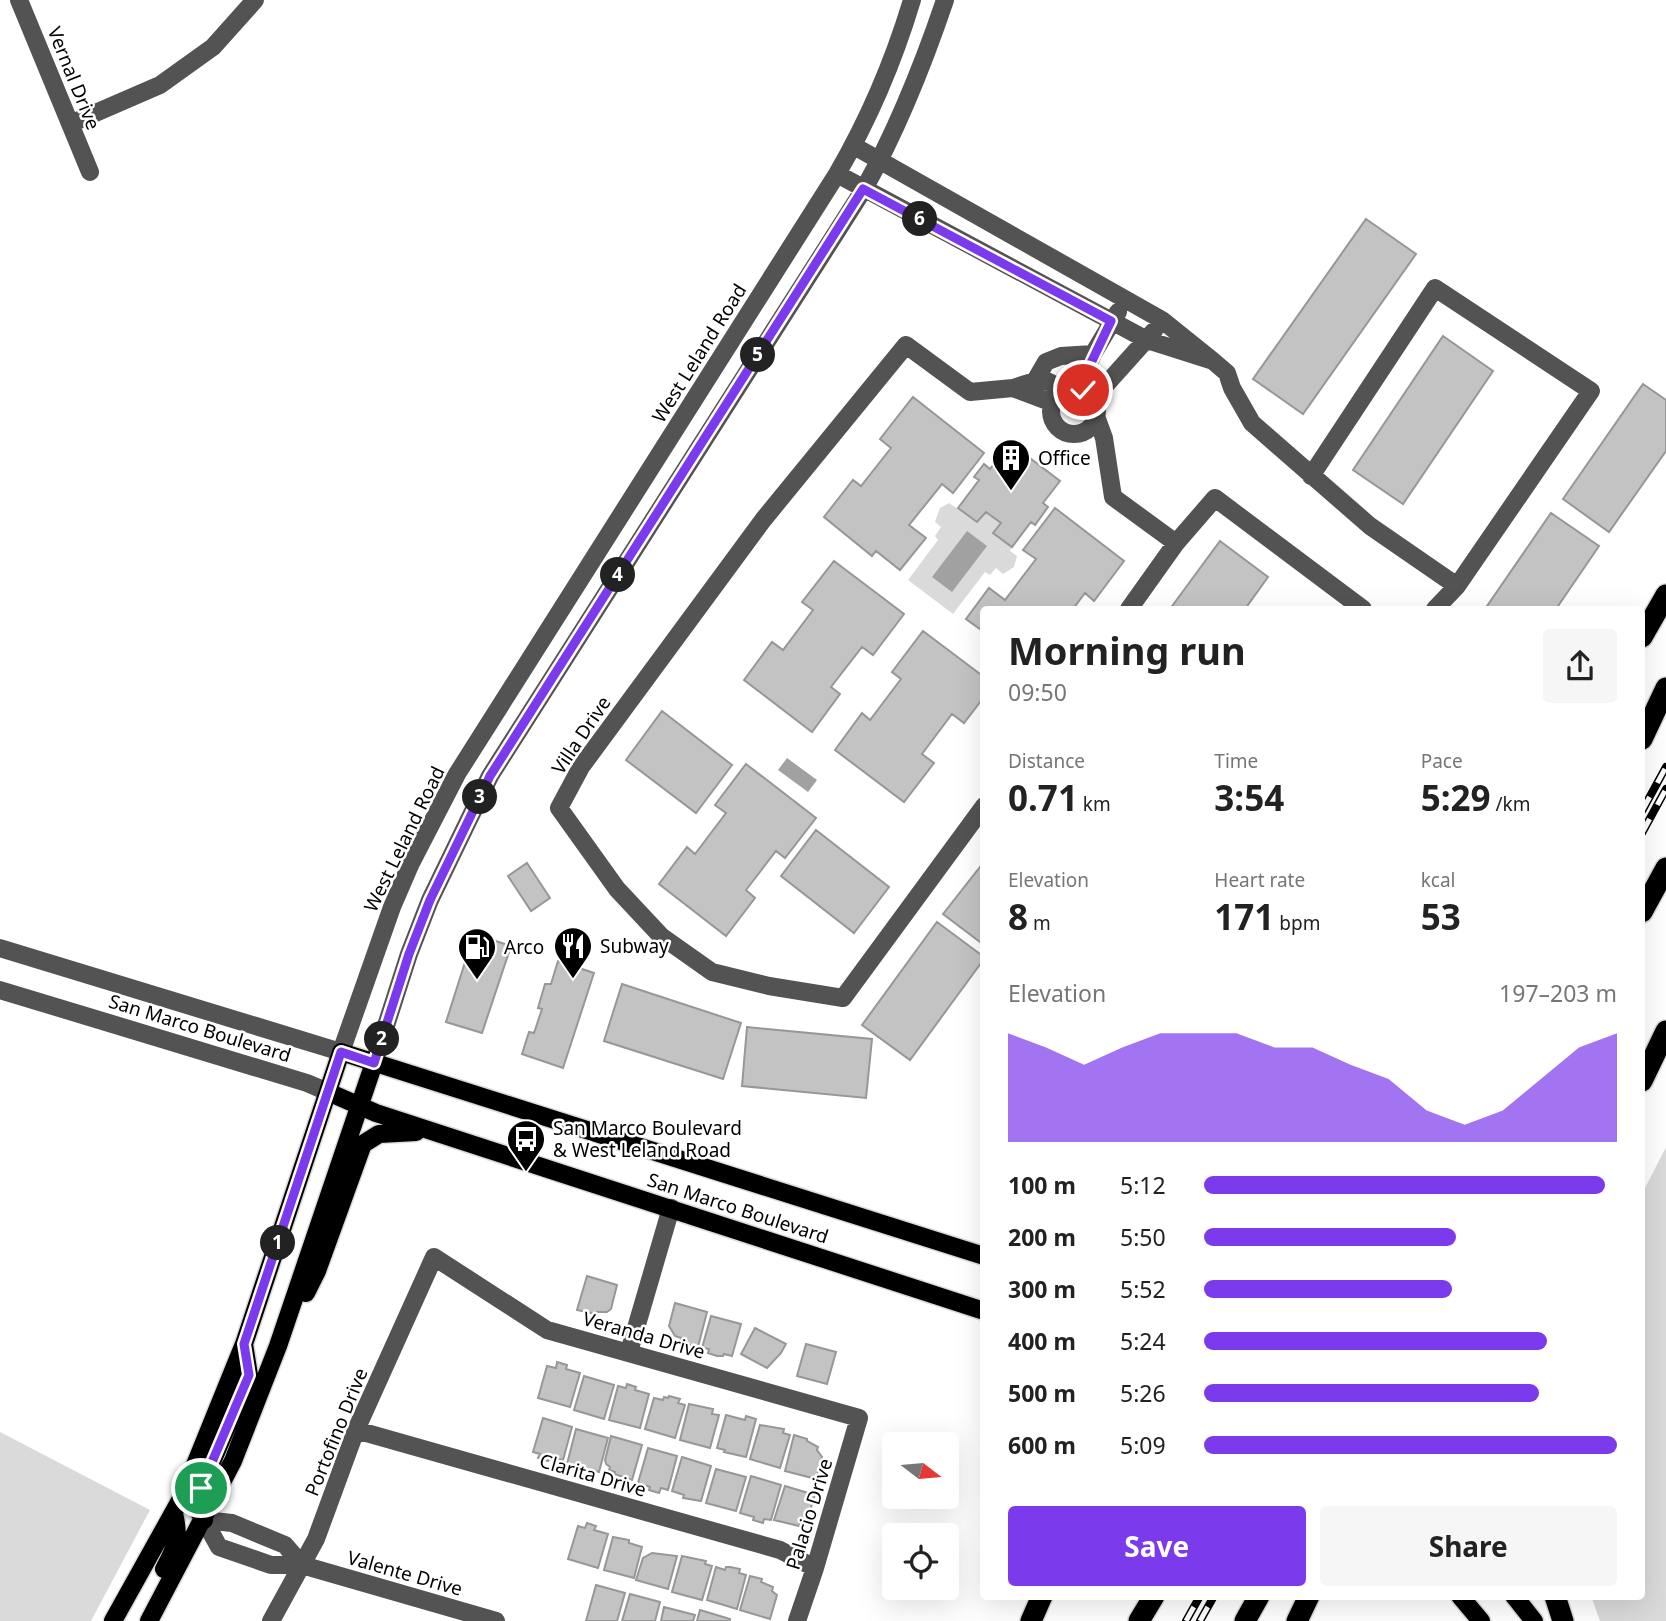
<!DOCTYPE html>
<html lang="en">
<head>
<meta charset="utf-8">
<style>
  body { margin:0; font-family:"Noto Sans",sans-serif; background:#f6f6f6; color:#222; height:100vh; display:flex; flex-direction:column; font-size:26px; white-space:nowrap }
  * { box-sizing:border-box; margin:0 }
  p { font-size:23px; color:#767676 }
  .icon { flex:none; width:38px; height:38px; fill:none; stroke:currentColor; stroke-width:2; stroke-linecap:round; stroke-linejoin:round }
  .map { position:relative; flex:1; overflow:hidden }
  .panel { position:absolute; left:980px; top:606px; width:665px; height:994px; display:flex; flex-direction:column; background:#fff; border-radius:7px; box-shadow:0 7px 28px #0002 }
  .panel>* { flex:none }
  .needle { width:46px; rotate:106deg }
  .buttons { position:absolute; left:882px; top:1432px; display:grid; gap:14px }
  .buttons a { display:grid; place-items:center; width:77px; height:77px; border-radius:7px; background:#fff; box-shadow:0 7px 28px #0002; font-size:35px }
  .pin { position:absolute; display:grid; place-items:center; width:60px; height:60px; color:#fff; margin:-30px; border:4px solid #fff; border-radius:50%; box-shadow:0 2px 7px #0007 }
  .km { position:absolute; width:35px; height:35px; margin:-18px; border-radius:50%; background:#222; color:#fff; font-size:19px; line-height:35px; text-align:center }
  .round { display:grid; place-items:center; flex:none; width:74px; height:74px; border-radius:7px; background:#f6f6f6 }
  .head { display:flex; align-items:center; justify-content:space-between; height:119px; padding:0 28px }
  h1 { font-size:38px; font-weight:700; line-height:52px }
  .figures { display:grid; grid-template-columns:repeat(3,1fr); gap:10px; height:119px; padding:7px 28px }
  .figures div { display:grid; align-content:center }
  .figures b { font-size:35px; font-weight:700 }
  .figures small { font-size:19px; font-weight:400 }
  .figures p { font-size:19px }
  .chart { height:196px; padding:14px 28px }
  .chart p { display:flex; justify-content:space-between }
  .chart svg { width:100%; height:126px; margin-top:7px; fill:#7c3aed; opacity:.7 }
  .action { display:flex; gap:14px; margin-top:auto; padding:14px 28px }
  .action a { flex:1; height:80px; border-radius:7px; background:#7c3aed; color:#fff; font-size:28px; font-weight:700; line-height:80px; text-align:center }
  .action a+a { background:#f6f6f6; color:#222 }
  ul { padding:0 28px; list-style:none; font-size:23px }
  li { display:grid; grid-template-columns:112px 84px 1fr; align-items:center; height:52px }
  li i { height:18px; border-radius:9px; background:#7c3aed }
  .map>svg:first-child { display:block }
  .green { fill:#dadada }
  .water { fill:#a1a1a1 }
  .building { fill:#c3c3c3; stroke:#979797; stroke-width:2 }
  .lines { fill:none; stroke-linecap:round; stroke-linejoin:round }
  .major-casing { stroke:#dbdbdb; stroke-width:21 }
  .highway-casing { stroke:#dbdbdb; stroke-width:24 }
  .minor { stroke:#535353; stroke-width:18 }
  .major { stroke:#000; stroke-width:18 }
  .highway { stroke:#000; stroke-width:21 }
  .rail-casing { stroke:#000; stroke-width:8 }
  .rail { stroke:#fff; stroke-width:5; stroke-dasharray:16; stroke-linecap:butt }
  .route-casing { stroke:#fff; stroke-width:14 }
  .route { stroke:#7c3aed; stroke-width:9 }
  .labels { text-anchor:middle; stroke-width:5; stroke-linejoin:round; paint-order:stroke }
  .street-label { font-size:19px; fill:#000; stroke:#fff }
  .poi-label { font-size:19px; fill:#000; stroke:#fff; text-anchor:start }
</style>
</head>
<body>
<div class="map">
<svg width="1666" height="1621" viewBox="0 0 1666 1621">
  <rect width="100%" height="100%" fill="#fff"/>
  <!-- green -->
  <path class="green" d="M949,503L977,522L986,512L1001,523L993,533L1012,547L1010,551L1017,556L1014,567L1003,574L996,568L990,575L985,572L953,614L908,580L938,540L935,536L941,527L935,522L940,508Z
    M1666,1147V1621H1600L1591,1596H1642V1194Z
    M0,1432L150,1510L91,1621H0Z"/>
  <!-- water -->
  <path class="water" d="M967,531L987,546L952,592L932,577Z
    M787,758L817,780L808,792L778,770Z"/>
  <!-- building -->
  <path class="building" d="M1366,219L1416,254L1303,414L1253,379Z
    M1443,336L1493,371L1403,504L1353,470Z
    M1643,384L1666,400V451L1609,532L1563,499Z
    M913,397L984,453L953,493L942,484L909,525L926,538L900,570L876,551L872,556L824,517L853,480L861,486L891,448L880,439Z
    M1010,443L1060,481L1043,503L1048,507L1035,525L1031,522L1012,547L993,533L1001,523L986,512L977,522L958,508L979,480L974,477L984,464L990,469Z
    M1055,508L1124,561L1094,601L1085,593L1073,609H984V632L966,619L989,588L1005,600L1036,559L1023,550Z
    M1551,513L1599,546L1556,609H1485Z
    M1220,541L1268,577L1245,609H1170Z
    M834,561L904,614L873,655L862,647L831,687L840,694L812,732L744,680L772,642L783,650L813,610L802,602Z
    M923,631L984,677V697L964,723L952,714L922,754L934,763L904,802L835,750L862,713L870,720L901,679L892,672Z
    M662,711L732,765L696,813L626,760Z
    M746,764L816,818L785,858L776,851L746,890L755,898L726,936L659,884L687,847L695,854L726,813L715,805Z
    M816,830L889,887L854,933L781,876Z
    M984,862V945L943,914Z
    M527,863L550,898L531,911L508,876Z
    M937,922L984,957V959L910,1060L862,1025Z
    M474,934L511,946L482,1033L446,1022Z
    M558,961L594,973L563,1068L522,1054L529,1032L534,1033L542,1009L538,1008L545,984H551Z
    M622,984L741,1023L723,1079L604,1041Z
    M747,1027L872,1039L866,1098L742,1086Z
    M587,1276L617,1285L611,1309L607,1312H597L596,1314L577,1310Z
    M675,1303L707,1312L698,1347L685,1344L680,1341L681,1338L675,1336L669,1326Z
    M711,1316L741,1324L732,1356L724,1354L723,1356H717L708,1353L709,1349L702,1348Z
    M755,1328L786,1344L781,1353L767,1368L741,1354Z
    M806,1344L836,1352L827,1384L797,1376Z
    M557,1362L567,1365L566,1369L580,1373L570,1407L538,1398L547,1366L556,1368Z
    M584,1376L614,1385L604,1419L574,1410Z
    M627,1384L636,1387L635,1390L649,1394L640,1428L609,1420L618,1386L626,1388Z
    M669,1396L680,1399L678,1403L685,1405L675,1438L645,1429L654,1398L663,1400L664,1397L668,1398Z
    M689,1404L713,1409L712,1414L719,1415L710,1448L680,1440Z
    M726,1415L745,1420L746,1416L756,1419L746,1457L724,1452L725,1450L717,1448Z
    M543,1418L572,1427L563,1460L554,1458V1461L549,1459L548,1461L538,1458L540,1454L533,1452Z
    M760,1425L784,1429L783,1433L790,1435L780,1468L750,1459Z
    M576,1429L608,1438L599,1472L567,1464Z
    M794,1435L807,1439V1441L818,1447L817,1450L822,1457L816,1479L785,1471Z
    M611,1436L642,1445L632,1480L614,1474L615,1472L609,1470L610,1467L606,1464L605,1460Z
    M648,1448L677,1456L668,1490L661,1488L659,1493L649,1490L650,1487L638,1483Z
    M682,1457L711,1466L701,1501L683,1498L684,1495L672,1491Z
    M716,1469L746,1477L736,1511L706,1503Z
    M751,1476L781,1485L771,1520L764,1519L763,1523L753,1520L754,1517L740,1513Z
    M785,1486L815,1495L806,1523L801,1521L799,1526L774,1520Z
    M587,1523L596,1526L594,1530L608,1534L598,1568L568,1559L578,1526L585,1528Z
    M613,1537L629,1540V1543L642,1547L634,1578L604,1570Z
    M652,1553L677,1556L668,1589L636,1580L643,1558Z
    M682,1556L706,1561L705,1564L712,1566L702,1600L672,1592Z
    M716,1567L725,1570L726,1567H730L740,1569L739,1573L746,1575L737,1609L707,1600Z
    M750,1576L762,1579L761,1582L773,1587L772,1591L777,1595L770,1619L740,1610Z
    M596,1585L625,1593L617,1621H586Z
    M630,1594L660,1602L655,1621H622Z
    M664,1607L695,1615L693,1621H661Z
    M700,1610L730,1619V1621H697Z"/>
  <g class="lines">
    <defs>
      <path id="major" d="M328,1092L376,1113L984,1311
        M306,1293L317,1271L363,1144L379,1134L416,1132
        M204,1520L196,1507L201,1488L249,1375L244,1344
        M164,1569C176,1547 180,1538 174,1513
        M1460,1596L1481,1621
        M1514,1596L1534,1621
        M113,1621L182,1497L244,1344L341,1052L984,1256
        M149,1621L233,1461L278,1346L374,1063"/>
      <path id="highway" d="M1642,637L1666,595
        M1642,739L1666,688
        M1642,912L1666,868
        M1642,1081L1666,1031
        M1555,1596L1563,1621
        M1031,1621L1042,1596
        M1139,1621L1154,1596
        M1245,1621L1259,1596
        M1297,1621L1309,1596"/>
    </defs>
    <!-- major casing -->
    <use href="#major" class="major-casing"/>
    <!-- highway casing -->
    <use href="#highway" class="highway-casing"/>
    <!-- minor -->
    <path class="minor" d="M19,0L90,172
      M70,124L160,85L213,47L255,0
      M837,174L1147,340L1213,361L1162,320L854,146
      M1213,361L1227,373L1232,388L1252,423L1370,526L1457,586
      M1035,381L1046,362L1061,356L1093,354
      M1013,388L1053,403
      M1079,388L1093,354L1118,312
      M1051 411a23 23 0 1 1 46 0a23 23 0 1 1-46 0Z
      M1093,399L1154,331
      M1096,416L1104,438L1113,497L1176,543L1129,609
      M1311,476L1435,288L1591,391L1457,586L1435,609
      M1176,543L1215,498L1363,609
      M984,806L843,998L769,986L712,972L661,936L617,889L559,808L581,767L763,520L906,345L970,392L1013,388L1035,381H1047L1065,390
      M0,948L341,1052L392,907L411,863L457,774L837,174C869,119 894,60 912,0
      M0,990L307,1083L328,1092
      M374,1063L409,954L430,900L490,776L864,189C898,128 923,65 945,0
      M629,1352L671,1208
      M356,1430L780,1550L815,1568
      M204,1520L219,1547L271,1565H302L496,1621
      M204,1520L232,1523L285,1545L302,1565
      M271,1621L316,1539L356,1430L434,1257L547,1330L859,1418L815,1568L797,1621"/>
    <!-- major -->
    <use href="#major" class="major"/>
    <!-- highway -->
    <use href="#highway" class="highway"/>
    <defs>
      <path id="rail" d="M1642,811L1666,767
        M1642,833L1666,789
        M1186,1621L1200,1596
        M1200,1621L1214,1596"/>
    </defs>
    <!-- rail casing -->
    <use href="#rail" class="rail-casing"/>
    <!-- rail -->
    <use href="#rail" class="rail"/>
  </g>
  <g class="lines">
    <defs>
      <path id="route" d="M201,1488L249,1375L244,1344L341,1052L374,1063L409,954L430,900L490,776L863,189L1111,321L1079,388L1083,390"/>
    </defs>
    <!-- route casing -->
    <use href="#route" class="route-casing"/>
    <!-- route -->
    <use href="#route" class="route"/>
  </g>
  <!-- icons -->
  <defs>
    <symbol id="building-pin" viewBox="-11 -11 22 30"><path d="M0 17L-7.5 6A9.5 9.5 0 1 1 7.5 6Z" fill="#000" stroke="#fff"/><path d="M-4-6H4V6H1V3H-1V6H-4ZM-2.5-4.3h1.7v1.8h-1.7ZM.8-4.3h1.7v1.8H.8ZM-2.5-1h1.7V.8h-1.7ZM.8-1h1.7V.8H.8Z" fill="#fff"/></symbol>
    <symbol id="restaurant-pin" viewBox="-11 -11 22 30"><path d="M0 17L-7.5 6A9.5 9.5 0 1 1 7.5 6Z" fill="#000" stroke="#fff"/><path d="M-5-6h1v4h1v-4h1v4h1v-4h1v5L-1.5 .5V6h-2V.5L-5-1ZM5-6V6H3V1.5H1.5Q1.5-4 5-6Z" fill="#fff"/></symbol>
    <symbol id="fuel-pin" viewBox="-11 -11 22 30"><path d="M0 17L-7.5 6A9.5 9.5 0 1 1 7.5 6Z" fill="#000" stroke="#fff"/><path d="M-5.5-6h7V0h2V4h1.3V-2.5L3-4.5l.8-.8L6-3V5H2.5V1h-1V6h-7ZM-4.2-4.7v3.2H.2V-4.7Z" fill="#fff"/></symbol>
    <symbol id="bus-pin" viewBox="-11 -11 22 30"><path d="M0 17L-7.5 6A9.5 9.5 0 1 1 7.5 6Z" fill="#000" stroke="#fff"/><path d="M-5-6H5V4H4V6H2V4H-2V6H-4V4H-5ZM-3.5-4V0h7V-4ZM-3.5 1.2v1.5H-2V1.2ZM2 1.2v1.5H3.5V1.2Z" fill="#fff"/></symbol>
  </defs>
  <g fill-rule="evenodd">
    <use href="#building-pin" x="989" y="436" width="44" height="60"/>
    <use href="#restaurant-pin" x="551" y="924" width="44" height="60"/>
    <use href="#fuel-pin" x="455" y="925" width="44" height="60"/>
    <use href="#bus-pin" x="504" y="1117" width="44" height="60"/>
  </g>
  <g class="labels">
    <!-- street labels -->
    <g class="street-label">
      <text transform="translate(74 78) rotate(68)" y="7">Vernal Drive</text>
      <text transform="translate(699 353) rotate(-58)" y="7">West Leland Road</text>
      <text transform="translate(581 735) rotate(-56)" y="7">Villa Drive</text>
      <text transform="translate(404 839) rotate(-64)" y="7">West Leland Road</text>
      <text transform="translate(200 1028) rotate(17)" y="7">San Marco Boulevard</text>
      <text transform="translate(738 1208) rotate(18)" y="7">San Marco Boulevard</text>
      <text transform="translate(644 1335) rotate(16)" y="7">Veranda Drive</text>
      <text transform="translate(336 1432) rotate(-68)" y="7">Portofino Drive</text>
      <text transform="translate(593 1475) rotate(16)" y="7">Clarita Drive</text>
      <text transform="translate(809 1514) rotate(-73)" y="7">Palacio Drive</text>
      <text transform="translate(405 1573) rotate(16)" y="7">Valente Drive</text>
    </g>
    <!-- poi labels -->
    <g class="poi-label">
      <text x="1038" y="465">Office</text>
      <text x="600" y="953">Subway</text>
      <text x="504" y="954">Arco</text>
      <text x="553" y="1135">San Marco Boulevard<tspan x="553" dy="22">&amp; West Leland Road</tspan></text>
    </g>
  </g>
</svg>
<div class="buttons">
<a><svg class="needle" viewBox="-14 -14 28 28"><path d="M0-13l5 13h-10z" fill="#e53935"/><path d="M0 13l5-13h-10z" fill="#767676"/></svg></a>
<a><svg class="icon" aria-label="locate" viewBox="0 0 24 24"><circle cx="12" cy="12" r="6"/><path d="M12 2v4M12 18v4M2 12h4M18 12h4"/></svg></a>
</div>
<div class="pin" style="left:201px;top:1488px;background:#1e9e55"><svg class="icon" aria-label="arrive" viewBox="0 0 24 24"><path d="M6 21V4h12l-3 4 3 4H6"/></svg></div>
<div class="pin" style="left:1083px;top:390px;background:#d93025"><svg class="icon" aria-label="check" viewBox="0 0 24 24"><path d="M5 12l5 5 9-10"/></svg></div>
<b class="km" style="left:278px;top:1243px">1</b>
<b class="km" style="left:382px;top:1039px">2</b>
<b class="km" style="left:480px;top:797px">3</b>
<b class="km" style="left:618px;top:575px">4</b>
<b class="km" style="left:758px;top:355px">5</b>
<b class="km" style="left:920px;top:219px">6</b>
<section class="panel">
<div class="head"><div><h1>Morning run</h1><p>09:50</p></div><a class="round"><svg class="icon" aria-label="share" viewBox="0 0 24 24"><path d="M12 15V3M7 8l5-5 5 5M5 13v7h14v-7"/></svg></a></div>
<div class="figures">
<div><p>Distance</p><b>0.71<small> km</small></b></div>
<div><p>Time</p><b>3:54</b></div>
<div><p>Pace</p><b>5:29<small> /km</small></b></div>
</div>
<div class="figures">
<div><p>Elevation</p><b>8<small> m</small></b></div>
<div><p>Heart rate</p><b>171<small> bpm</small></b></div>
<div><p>kcal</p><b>53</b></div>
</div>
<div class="chart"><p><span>Elevation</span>197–203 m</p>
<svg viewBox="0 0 160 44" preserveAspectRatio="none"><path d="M0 44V6L10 11L20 17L30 11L40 6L50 6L60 6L70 11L80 11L90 17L100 22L110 33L120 38L130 33L140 22L150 11L160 6V44z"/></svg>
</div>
<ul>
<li><b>100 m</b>5:12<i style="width:97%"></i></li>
<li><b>200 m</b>5:50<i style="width:61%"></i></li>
<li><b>300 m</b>5:52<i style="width:60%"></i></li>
<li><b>400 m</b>5:24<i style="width:83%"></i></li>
<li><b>500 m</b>5:26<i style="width:81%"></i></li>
<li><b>600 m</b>5:09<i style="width:100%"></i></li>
</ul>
<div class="action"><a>Save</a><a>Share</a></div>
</section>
</div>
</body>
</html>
